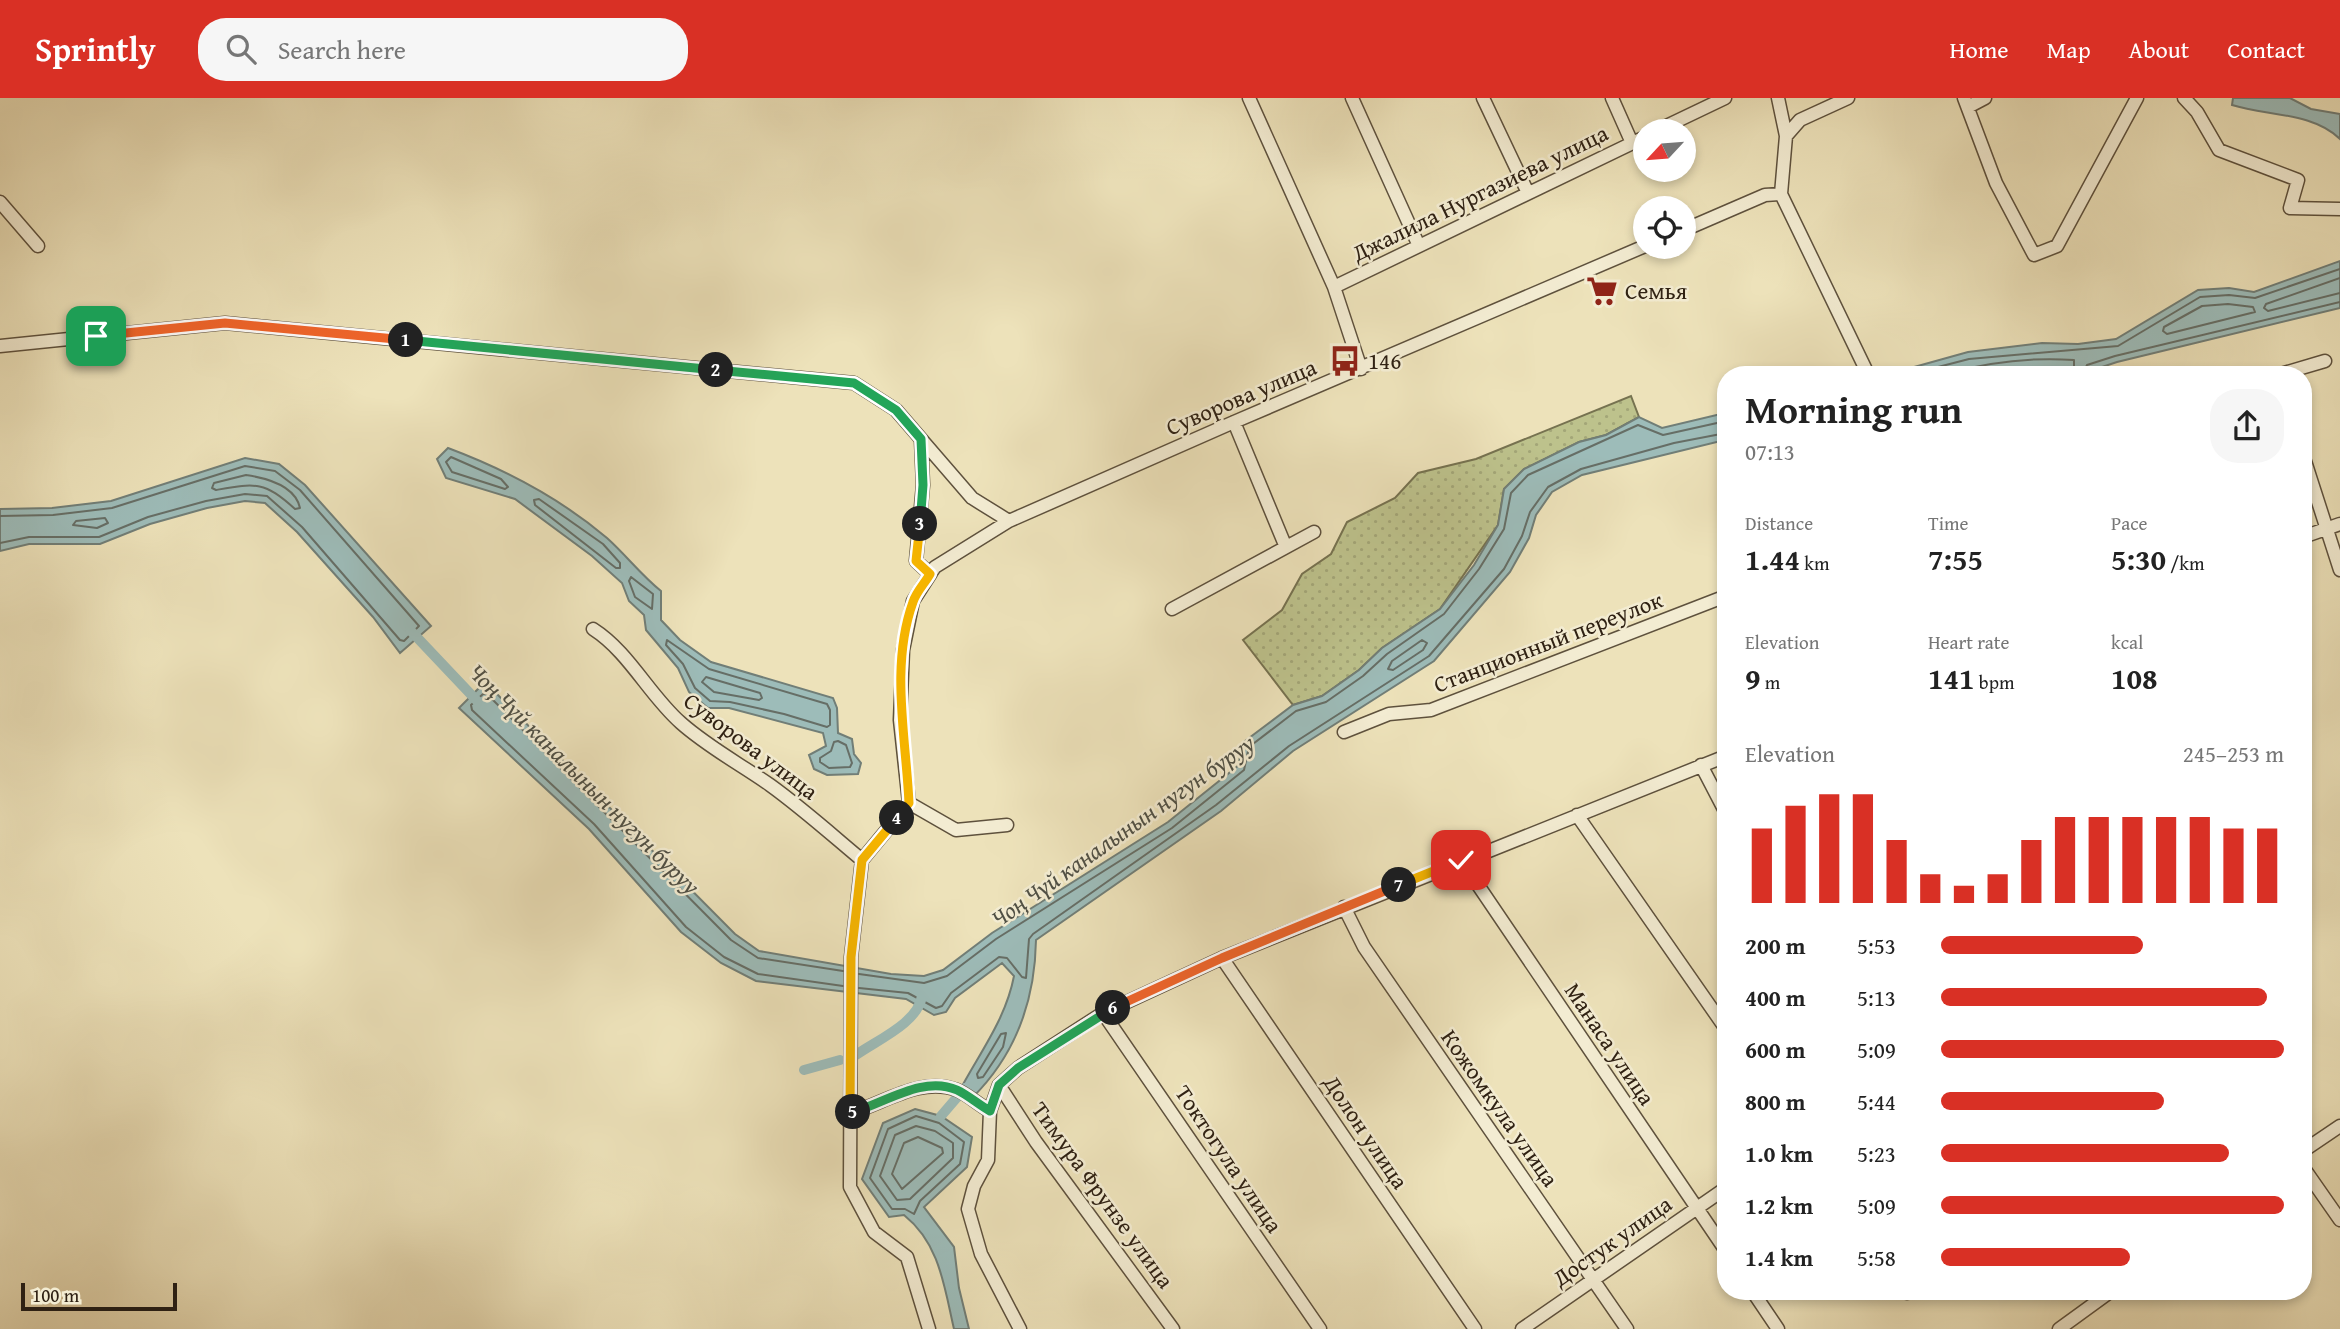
<!DOCTYPE html>
<html lang="en">
<head>
<meta charset="utf-8">
<style>
  body { margin:0; font-family:"Gentium Book Plus",serif; background:#f6f6f6; color:#222; height:100vh; display:flex; flex-direction:column; font-size:26px; white-space:nowrap }
  * { box-sizing:border-box; margin:0 }
  p { font-size:23px; color:#767676 }
  .icon { flex:none; width:38px; height:38px; fill:none; stroke:currentColor; stroke-width:2; stroke-linecap:round; stroke-linejoin:round }
  .map { position:relative; flex:1; overflow:hidden }
  .sheet { position:absolute; left:1717px; top:268px; width:595px; height:934px; display:flex; flex-direction:column; background:#fff; border-radius:28px; box-shadow:0 4px 10px #0003 }
  .sheet>* { flex:none }
  .needle { width:46px; rotate:244deg }
  .tools { position:absolute; left:1633px; top:21px; display:grid; gap:14px }
  .tools a { display:grid; place-items:center; width:63px; height:63px; border-radius:50%; background:#fff; box-shadow:0 4px 10px #0003; font-size:35px }
  .scale { position:absolute; left:21px; bottom:18px; width:156px; box-sizing:border-box; padding-left:7px; border:4px solid #2f2113; border-top:0; font-size:19px; line-height:24px; white-space:nowrap; color:#2f2113; -webkit-text-stroke:5px #f3ecd2; paint-order:stroke }
  .pin { position:absolute; display:grid; place-items:center; width:60px; height:60px; color:#fff; margin:-30px; border-radius:14px; box-shadow:0 4px 10px #0006 }
  .km { position:absolute; width:35px; height:35px; margin:-18px; border-radius:50%; background:#222; color:#fff; font-size:19px; line-height:35px; text-align:center }
  .round { display:grid; place-items:center; flex:none; width:74px; height:74px; border-radius:28px; background:#f6f6f6 }
  .head { display:flex; align-items:center; justify-content:space-between; height:119px; padding:0 28px }
  h1 { font-size:38px; font-weight:800; line-height:52px }
  .metrics { display:grid; grid-template-columns:repeat(3,1fr); gap:10px; height:119px; padding:7px 28px }
  .metrics div { display:grid; align-content:center }
  .metrics b { font-size:30px; font-weight:800 }
  .metrics small { font-size:19px; font-weight:400 }
  .metrics p { font-size:19px }
  .chart { height:196px; padding:14px 28px }
  .chart p { display:flex; justify-content:space-between }
  .chart svg { width:100%; height:126px; margin-top:7px; stroke:#d93025; stroke-width:6 }
  ul { padding:0 28px; list-style:none; font-size:23px }
  li { display:grid; grid-template-columns:112px 84px 1fr; align-items:center; height:52px }
  li i { height:18px; border-radius:9px; background:#d93025 }
  header { display:flex; align-items:center; gap:42px; box-sizing:border-box; height:98px; padding:0 35px; background:#d93025; color:#fff }
  header strong { font-size:33px }
  nav { display:flex; gap:38px; margin-inline-start:auto; font-size:24px }
  .search { width:490px; height:63px; background:#f6f6f6; display:flex; align-items:center; gap:18px; box-sizing:border-box; padding:0 24px; border-radius:28px; color:#767676; font-size:26px }
  .map>svg:first-child { display:block }
  .grass { fill:url(#grass-dots); stroke:#767250; stroke-width:2 }
  .water { fill:#9dbcb9; stroke:#717e77; stroke-width:2 }
  .lines { fill:none; stroke-linecap:round; stroke-linejoin:round }
  .shore { stroke:#666e66; stroke-width:2 }
  .canal { stroke:#9dbcb9; stroke-width:10 }
  .minor-casing { stroke:#5e513d; stroke-width:15 }
  .minor { stroke:#f3ecd2; stroke-width:12 }
  .split-1-casing { stroke:#fff; stroke-width:14 }
  .split-2-casing { stroke:#fff; stroke-width:14 }
  .split-3-casing { stroke:#fff; stroke-width:14 }
  .split-4-casing { stroke:#fff; stroke-width:14 }
  .split-5-casing { stroke:#fff; stroke-width:14 }
  .split-6-casing { stroke:#fff; stroke-width:14 }
  .split-7-casing { stroke:#fff; stroke-width:14 }
  .split-8-casing { stroke:#fff; stroke-width:14 }
  .split-1 { stroke:#f0652b; stroke-width:9 }
  .split-2 { stroke:#22a559; stroke-width:9 }
  .split-3 { stroke:#22a559; stroke-width:9 }
  .split-4 { stroke:#f5b400; stroke-width:9 }
  .split-5 { stroke:#f5b400; stroke-width:9 }
  .split-6 { stroke:#22a559; stroke-width:9 }
  .split-7 { stroke:#f0652b; stroke-width:9 }
  .split-8 { stroke:#f5b400; stroke-width:9 }
  .labels { text-anchor:middle; stroke-width:5; stroke-linejoin:round; paint-order:stroke }
  .street-label { font-size:23px; fill:#2f2113; stroke:#f3ecd2 }
  .poi-label { font-size:23px; fill:#2f2113; stroke:#f3ecd2; text-anchor:start }
  .water-label { font-size:24px; font-style:italic; fill:#505045; stroke:#f3ecd2 }
</style>
</head>
<body>
<header>
<strong>Sprintly</strong>
<div class="search"><svg class="icon" aria-label="search" viewBox="0 0 24 24"><circle cx="10" cy="10" r="6"/><path d="M15 15l6 6"/></svg>Search here</div>
<nav><a>Home</a><a>Map</a><a>About</a><a>Contact</a></nav>
</header>
<div class="map">
<svg width="2340" height="1231" viewBox="0 0 2340 1231">
  <defs>
    <pattern id="grass-dots" width="8" height="8" patternUnits="userSpaceOnUse" patternTransform="scale(1.75)"><rect width="8" height="8" fill="#bdc28c"/><path d="M2 2h.1M6 6h.1" fill="none" stroke="#a3a678" stroke-width="1.8" stroke-linecap="round"/></pattern>
  </defs>
  <rect width="100%" height="100%" fill="#ede2ba"/>
  <filter id="stains"><feTurbulence type="fractalNoise" baseFrequency=".00286" numOctaves="4"/><feColorMatrix values="0 0 0 0 .2 0 0 0 0 .09 0 0 0 0 .02 0 0 0 .5 -.17"/></filter>
  <radialGradient id="worn" r=".72"><stop offset=".6" stop-color="#630" stop-opacity="0"/><stop offset="1" stop-color="#630" stop-opacity=".3"/></radialGradient>
  <!-- grass -->
  <path class="grass" d="M1631,298L1639,319L1606,337L1579,344L1524,371L1504,391L1498,427L1440,511L1382,550L1359,572L1322,598L1293,607L1243,542L1282,512L1302,476L1331,456L1347,424L1395,400L1418,375L1476,361Z"/>
  <!-- water -->
  <path class="water" d="M2233,0H2290L2311,11L2340,16V41C2312,14 2267,18 2232,7Z
    M2340,163V210L2117,264L2081,276H1889L1968,254L2042,245L2078,246L2116,241L2198,192L2229,190L2254,194Z
    M1725,315V342L1582,377L1552,394L1536,417L1529,440L1510,474L1434,563L1293,653L1221,713L1036,842C1035,901 1016,956 973,999L961,990C981,953 1006,920 1014,878L1002,865L955,900L946,914L934,917L906,901L756,883L721,865L681,834L589,731L459,610L485,584L735,836L759,853L891,876L924,878L943,872L992,835L1168,724L1239,667L1241,646L1293,607L1322,598L1359,572L1382,550L1440,511L1474,467L1498,427L1504,391L1524,371L1579,344L1606,337L1639,319L1662,330Z
    M448,350C504,371 561,401 607,440C626,457 641,477 661,493V522L680,542L711,564L833,600L837,610L838,635L852,641L854,656L861,665L858,676L827,677L814,671L809,657L826,648L823,635L729,610H708L689,594L678,570L646,532L644,517L629,503L622,485L592,458L515,401L446,380L437,361Z
    M245,360L279,366L305,387L431,528L400,555L373,519L297,434L265,405L245,403L207,410L150,426L100,446H29L0,453V411L52,410L111,403Z
    M915,1011L941,1018L972,1039L967,1069L924,1109L954,1149L959,1190L969,1231H954C944,1188 940,1146 904,1117L889,1119L862,1081L883,1025Z"/>
  <g class="lines">
    <!-- shore -->
    <path class="shore" d="M2340,180L2266,206L2264,210L2268,213L2340,195
      M2228,206L2253,209L2255,214L2167,236L2163,233L2164,229L2202,208Z
      M1911,276L1969,261L2118,248L2200,199L2229,197L2255,200L2340,171
      M1945,276C1985,265 2032,259 2074,262V276
      M2083,276L2087,267L2115,258L2340,204
      M451,359L501,381L508,389L505,391L452,374L446,364Z
      M246,377C266,380 295,387 300,410L295,411C264,383 256,385 216,392L212,390L214,385Z
      M539,401L603,446L620,465V470H616L535,407L534,402Z
      M0,418L53,417L112,410L245,368L275,373L300,392L419,528L404,543L400,542L302,429L267,398L245,396L206,403L148,419L99,439H29L0,445
      M105,420L108,425L97,430L73,427L76,423Z
      M631,479L653,496L652,511L635,499L629,483Z
      M667,542L709,571L827,606L830,612V627L827,629L784,616L730,604L710,603L695,590L683,566L666,547Z
      M1422,542L1427,545L1423,552L1393,572L1388,571L1392,563Z
      M706,579L760,595L762,600L759,602L714,594L702,584Z
      M838,643L846,647L852,665L850,669L829,670L820,664V660L831,653L834,644Z
      M859,876L924,885L947,878L996,841L1172,730L1244,672L1249,649L1296,613L1326,604L1363,578L1387,556L1444,516L1479,471L1504,431L1511,395L1528,377L1638,327L1663,337L1726,323
      M843,888L758,876L724,859L686,829L594,726L472,612L471,607L483,596H487L731,842L758,860L843,873
      M859,890L908,895L936,910L942,908L951,895L999,859L1007,860L1022,879L1026,880L1029,841L1033,836L1216,707L1289,648L1429,558L1504,471L1522,438L1530,414L1548,389L1581,371L1674,345L1726,335
      M1006,935L1003,949L983,979L978,980L977,976L1001,936Z
      M916,1018L939,1025L964,1044L960,1066L920,1103L914,1116L905,1111H892L870,1080L888,1031Z
      M916,1028L935,1033L953,1045V1060L910,1101L897,1102L880,1078L895,1037Z
      M918,1039L942,1050L943,1055L902,1091L892,1076L904,1045Z"/>
    <!-- canal -->
    <path class="canal" d="M410,532L480,606
      M856,957C877,942 918,925 922,898
      M804,972L840,962
      M941,1018L965,990"/>
    <defs>
      <path id="minor" d="M1249,0L1334,189L1361,271
        M1352,0L1419,148
        M1483,0L1528,95
        M1612,0L1632,45
        M1778,0L1786,38L1781,96L1868,276
        M1964,0L1996,85L2034,157L2057,148L2137,0
        M2184,0L2197,14L2219,52L2298,82L2290,110L2340,111
        M1968,9L1985,0
        M1656,33L1725,0
        M1786,38L1800,22L1848,0
        M0,104L38,148
        M1684,132L1765,97L1781,96
        M1334,189L1645,39
        M0,248L225,225L854,285L896,312L972,400L1009,423L1234,324L1645,148
        M2281,276L2325,263
        M1234,324L1285,447
        M921,341L923,387L916,463L930,476L935,469L1009,423
        M2303,357L2340,472
        M2303,439L2340,426
        M1172,511L1314,434
        M593,531C629,554 649,597 681,625C708,649 740,666 770,687C802,710 832,737 862,762
        M1344,634L1389,616L1431,612L1726,498
        M1701,667L1726,715
        M909,705L956,732L1007,727
        M1577,717L1726,931
        M1461,762L1726,1153
        M1344,809L1364,849L1627,1231
        M1222,860L1475,1231
        M1103,915L1320,1231
        M999,987L1036,1044L1173,1231
        M850,1015C883,1006 920,978 957,992C967,996 979,1007 990,1013
        M2303,1053L2340,1028
        M2303,1069L2340,1122
        M1753,1194L1778,1231
        M1906,1194L1907,1195
        M929,1231L907,1159L874,1134L850,1089L851,859L862,762L909,705L900,622L903,552L913,503L931,475
        M1020,1231L981,1156L968,1111L974,1088L988,1062L990,1013L999,987L1018,970L1103,915L1222,860L1726,658
        M1522,1231L1726,1090
        M2059,1231L2110,1194"/>
    </defs>
    <!-- minor casing -->
    <use href="#minor" class="minor-casing"/>
    <!-- minor -->
    <use href="#minor" class="minor"/>
  </g>
  <g class="lines">
    <defs>
      <path id="split-1" d="M96,238L225,225L406,242"/>
      <path id="split-2" d="M406,242L716,272"/>
      <path id="split-3" d="M716,272L854,285L896,312L921,341L923,387L920,426"/>
      <path id="split-4" d="M897,720L909,705C906,639 890,568 913,504C916,494 925,485 930,476L916,463L920,426"/>
      <path id="split-5" d="M853,1014L850,1015L851,859L862,762L897,720"/>
      <path id="split-6" d="M853,1014C885,1005 923,977 957,992C968,997 979,1007 990,1013L999,987L1018,970L1113,910"/>
      <path id="split-7" d="M1113,910L1222,860L1399,787"/>
      <path id="split-8" d="M1399,787L1461,762"/>
    </defs>
    <!-- split-1 casing -->
    <use href="#split-1" class="split-1-casing"/>
    <!-- split-2 casing -->
    <use href="#split-2" class="split-2-casing"/>
    <!-- split-3 casing -->
    <use href="#split-3" class="split-3-casing"/>
    <!-- split-4 casing -->
    <use href="#split-4" class="split-4-casing"/>
    <!-- split-5 casing -->
    <use href="#split-5" class="split-5-casing"/>
    <!-- split-6 casing -->
    <use href="#split-6" class="split-6-casing"/>
    <!-- split-7 casing -->
    <use href="#split-7" class="split-7-casing"/>
    <!-- split-8 casing -->
    <use href="#split-8" class="split-8-casing"/>
    <!-- split-1 -->
    <use href="#split-1" class="split-1"/>
    <!-- split-2 -->
    <use href="#split-2" class="split-2"/>
    <!-- split-3 -->
    <use href="#split-3" class="split-3"/>
    <!-- split-4 -->
    <use href="#split-4" class="split-4"/>
    <!-- split-5 -->
    <use href="#split-5" class="split-5"/>
    <!-- split-6 -->
    <use href="#split-6" class="split-6"/>
    <!-- split-7 -->
    <use href="#split-7" class="split-7"/>
    <!-- split-8 -->
    <use href="#split-8" class="split-8"/>
  </g>
  <!-- icons -->
  <defs>
    <symbol id="supermarket-bare" viewBox="-9 -9 18 18"><path d="M-6-5.5h2.5l.6 2H6L4.5 2H-2.5L-4.4-4H-6ZM-1.5 3.2a1.3 1.3 0 1 0 .1 0ZM3 3.2a1.3 1.3 0 1 0 .1 0Z" fill="#8f2418" stroke="#f3ecd2" stroke-width="2.5" paint-order="stroke"/></symbol>
    <symbol id="bus-bare" viewBox="-9 -9 18 18"><path d="M-5-6H5V4H4V6H2V4H-2V6H-4V4H-5ZM-3.5-4V0h7V-4ZM-3.5 1.2v1.5H-2V1.2ZM2 1.2v1.5H3.5V1.2Z" fill="#8f2418" stroke="#f3ecd2" stroke-width="2.5" paint-order="stroke"/></symbol>
  </defs>
  <g fill-rule="evenodd">
    <use href="#supermarket-bare" x="1580" y="171" width="44" height="44"/>
    <use href="#bus-bare" x="1323" y="241" width="44" height="44"/>
  </g>
  <g class="labels">
    <!-- street labels -->
    <g class="street-label">
      <text transform="translate(1480 95) rotate(-26)" y="8">Джалила Нургазиева улица</text>
      <text transform="translate(1241 299) rotate(-23)" y="8">Суворова улица</text>
      <text transform="translate(1548 544) rotate(-21)" y="8">Станционный переулок</text>
      <text transform="translate(751 648) rotate(37)" y="8">Суворова улица</text>
      <text transform="translate(1610 946) rotate(56)" y="8">Манаса улица</text>
      <text transform="translate(1500 1010) rotate(55)" y="8">Кожомкула улица</text>
      <text transform="translate(1366 1034) rotate(56)" y="8">Долон улица</text>
      <text transform="translate(1229 1061) rotate(56)" y="8">Токтогула улица</text>
      <text transform="translate(1103 1097) rotate(54)" y="8">Тимура Фрунзе улица</text>
      <text transform="translate(1612 1143) rotate(-35)" y="8">Достук улица</text>
    </g>
    <!-- poi labels -->
    <g class="poi-label">
      <text x="1625" y="201">Семья</text>
      <text x="1368" y="271">146</text>
    </g>
    <!-- water labels -->
    <g class="water-label">
      <text transform="translate(584 681) rotate(45)" y="8">Чоң Чүй каналынын нугун буруу</text>
      <text transform="translate(1123 733) rotate(-35)" y="8">Чоң Чүй каналынын нугун буруу</text>
    </g>
  </g>
  <rect width="100%" height="100%" filter="url(#stains)"/>
  <rect width="100%" height="100%" fill="url(#worn)"/>
</svg>
<div class="tools">
<a><svg class="needle" viewBox="-14 -14 28 28"><path d="M0-13l5 13h-10z" fill="#e53935"/><path d="M0 13l5-13h-10z" fill="#767676"/></svg></a>
<a><svg class="icon" aria-label="locate" viewBox="0 0 24 24"><circle cx="12" cy="12" r="6"/><path d="M12 2v4M12 18v4M2 12h4M18 12h4"/></svg></a>
</div>
<div class="scale">100 m</div>
<div class="pin" style="left:96px;top:238px;background:#1e9e55"><svg class="icon" aria-label="arrive" viewBox="0 0 24 24"><path d="M6 21V4h12l-3 4 3 4H6"/></svg></div>
<div class="pin" style="left:1461px;top:762px;background:#d93025"><svg class="icon" aria-label="check" viewBox="0 0 24 24"><path d="M5 12l5 5 9-10"/></svg></div>
<b class="km" style="left:406px;top:242px">1</b>
<b class="km" style="left:716px;top:272px">2</b>
<b class="km" style="left:920px;top:426px">3</b>
<b class="km" style="left:897px;top:720px">4</b>
<b class="km" style="left:853px;top:1014px">5</b>
<b class="km" style="left:1113px;top:910px">6</b>
<b class="km" style="left:1399px;top:787px">7</b>
<section class="sheet">
<div class="head"><div><h1>Morning run</h1><p>07:13</p></div><a class="round"><svg class="icon" aria-label="share" viewBox="0 0 24 24"><path d="M12 15V3M7 8l5-5 5 5M5 13v7h14v-7"/></svg></a></div>
<div class="metrics">
<div><p>Distance</p><b>1.44<small> km</small></b></div>
<div><p>Time</p><b>7:55</b></div>
<div><p>Pace</p><b>5:30<small> /km</small></b></div>
</div>
<div class="metrics">
<div><p>Elevation</p><b>9<small> m</small></b></div>
<div><p>Heart rate</p><b>141<small> bpm</small></b></div>
<div><p>kcal</p><b>108</b></div>
</div>
<div class="chart"><p><span>Elevation</span>245–253 m</p>
<svg viewBox="0 0 160 44" preserveAspectRatio="none"><path d="M5 44V18M15 44V10M25 44V6M35 44V6M45 44V22M55 44V34M65 44V38M75 44V34M85 44V22M95 44V14M105 44V14M115 44V14M125 44V14M135 44V14M145 44V18M155 44V18"/></svg>
</div>
<ul>
<li><b>200 m</b>5:53<i style="width:59%"></i></li>
<li><b>400 m</b>5:13<i style="width:95%"></i></li>
<li><b>600 m</b>5:09<i style="width:100%"></i></li>
<li><b>800 m</b>5:44<i style="width:65%"></i></li>
<li><b>1.0 km</b>5:23<i style="width:84%"></i></li>
<li><b>1.2 km</b>5:09<i style="width:100%"></i></li>
<li><b>1.4 km</b>5:58<i style="width:55%"></i></li>
</ul>
</section>
</div>
</body>
</html>
